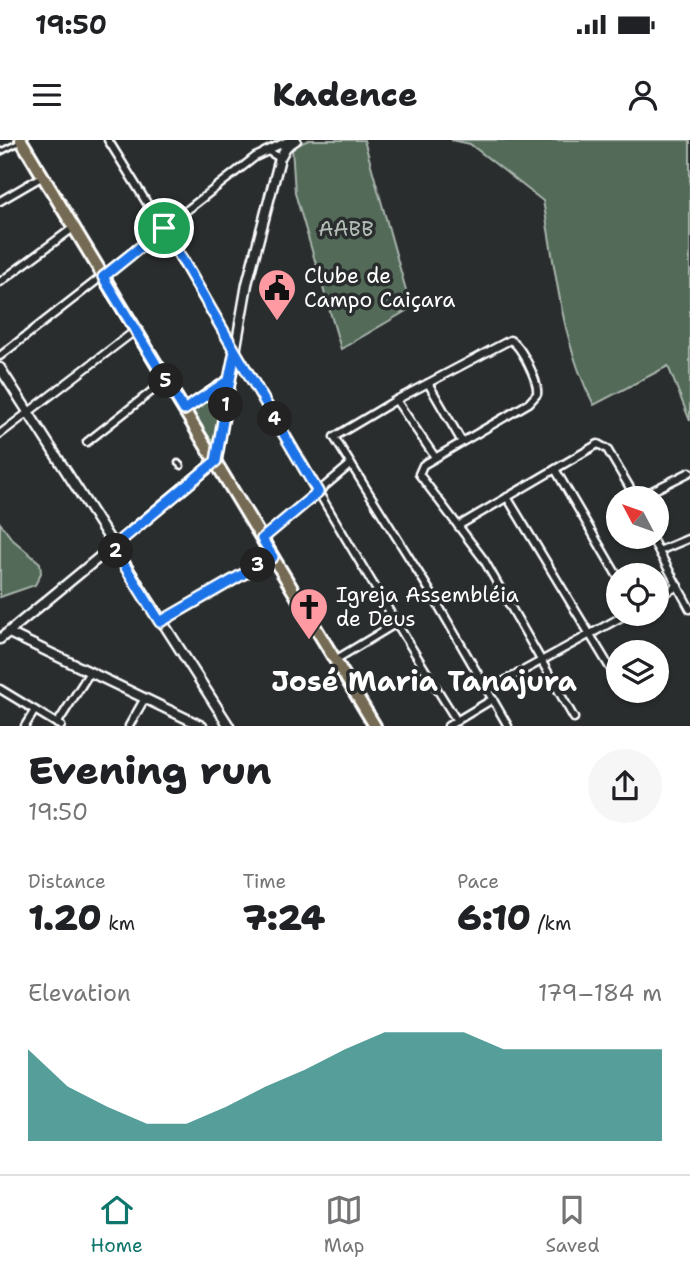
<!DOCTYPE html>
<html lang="en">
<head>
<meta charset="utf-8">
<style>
  body { margin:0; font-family:"Shantell Sans",sans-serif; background:#f6f6f6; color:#202124; height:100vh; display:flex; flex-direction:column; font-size:26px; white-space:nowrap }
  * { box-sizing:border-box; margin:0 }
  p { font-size:23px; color:#757577 }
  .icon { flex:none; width:38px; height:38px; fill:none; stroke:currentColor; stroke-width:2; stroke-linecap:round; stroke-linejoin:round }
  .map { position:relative; height:586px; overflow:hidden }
  .sheet { display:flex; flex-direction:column; background:#fff; flex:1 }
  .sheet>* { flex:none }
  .needle { width:46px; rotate:311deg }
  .tools { position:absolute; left:606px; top:346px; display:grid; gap:14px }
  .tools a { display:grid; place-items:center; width:63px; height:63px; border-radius:50%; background:#fff; box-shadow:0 2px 5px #0004; font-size:35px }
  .pin { position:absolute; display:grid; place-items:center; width:60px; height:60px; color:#fff; margin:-30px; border:4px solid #fff; border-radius:50%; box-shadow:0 2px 7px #0007 }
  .km { position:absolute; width:35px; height:35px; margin:-18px; border-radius:50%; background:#222; color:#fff; font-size:19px; line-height:35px; text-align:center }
  .round { display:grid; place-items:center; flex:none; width:74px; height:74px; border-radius:37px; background:#f6f6f6 }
  .head { display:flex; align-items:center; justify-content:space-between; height:119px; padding:0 28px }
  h1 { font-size:38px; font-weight:800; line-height:52px }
  .figures { display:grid; grid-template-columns:repeat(3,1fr); gap:10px; height:119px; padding:7px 28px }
  .figures div { display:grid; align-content:center }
  .figures b { font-size:35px; font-weight:800 }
  .figures small { font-size:19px; font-weight:400 }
  .figures p { font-size:19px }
  .chart { height:196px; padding:14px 28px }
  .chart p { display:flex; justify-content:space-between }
  .chart svg { width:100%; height:126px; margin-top:7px; fill:#0f766e; opacity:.7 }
  .status { display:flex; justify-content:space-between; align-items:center; height:49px; padding:0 35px; background:#fff; direction:ltr }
  .status svg { height:19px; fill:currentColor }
  header { display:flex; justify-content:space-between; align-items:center; height:91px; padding:0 28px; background:#fff; font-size:32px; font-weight:800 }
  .tab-bar { display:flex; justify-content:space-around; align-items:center; height:98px; border-top:2px solid #e0e0e0; background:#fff; font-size:19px; color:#757577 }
  .tab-bar a { display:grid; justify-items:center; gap:4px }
  .tab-bar .active { color:#0f766e }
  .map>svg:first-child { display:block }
  .green { fill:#526a58; stroke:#a8b4ac; stroke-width:2 }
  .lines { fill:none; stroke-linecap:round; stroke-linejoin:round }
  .service-casing { stroke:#fff; stroke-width:9 }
  .minor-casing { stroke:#fff; stroke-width:11 }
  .tertiary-casing { stroke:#fff; stroke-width:13 }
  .primary-casing { stroke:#fff; stroke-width:16 }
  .service { stroke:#2a2d2e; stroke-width:3.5 }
  .minor { stroke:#2a2d2e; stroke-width:6 }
  .tertiary { stroke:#2a2d2e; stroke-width:8 }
  .primary { stroke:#746b52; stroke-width:10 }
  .route-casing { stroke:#fff; stroke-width:14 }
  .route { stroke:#1a73e8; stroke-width:9 }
  .labels { text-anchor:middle; stroke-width:7; stroke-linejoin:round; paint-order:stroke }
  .park-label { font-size:21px; fill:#b1bcb4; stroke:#2a2d2e }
  .poi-label { font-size:21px; fill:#fff; stroke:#2a2d2e; text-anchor:start }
  .district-label { font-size:28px; font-weight:bold; fill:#fff; stroke:#2a2d2e }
</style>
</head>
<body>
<div class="status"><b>19:50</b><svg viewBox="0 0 49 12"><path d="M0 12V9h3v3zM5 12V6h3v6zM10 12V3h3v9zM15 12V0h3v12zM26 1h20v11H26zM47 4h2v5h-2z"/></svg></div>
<header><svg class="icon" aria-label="menu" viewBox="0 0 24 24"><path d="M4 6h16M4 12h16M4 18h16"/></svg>Kadence<svg class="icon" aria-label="person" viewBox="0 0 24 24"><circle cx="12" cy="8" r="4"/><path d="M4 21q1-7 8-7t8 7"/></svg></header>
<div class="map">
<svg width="690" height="586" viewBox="0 0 690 586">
  <rect width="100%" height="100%" fill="#2a2d2e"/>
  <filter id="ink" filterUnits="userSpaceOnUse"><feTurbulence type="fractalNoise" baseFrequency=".0143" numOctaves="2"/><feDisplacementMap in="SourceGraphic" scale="14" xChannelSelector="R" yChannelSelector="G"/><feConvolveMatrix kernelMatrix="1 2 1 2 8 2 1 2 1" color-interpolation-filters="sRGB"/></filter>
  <g filter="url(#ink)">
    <!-- green -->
    <path class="green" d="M309,0H364L411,168L341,209L295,53L292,7Z
      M451,0H690V281L668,226L594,265C561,203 556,129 543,61L470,4Z
      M223,251L216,296L215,302H212L192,269Z
      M0,383L12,399L40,423L41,433L35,445L0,457Z"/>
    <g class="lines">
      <defs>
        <path id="service" d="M0,12L20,2
          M178,323L181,326"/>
        <path id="minor" d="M108,0C228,191 336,390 457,581
          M264,12L290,0
          M0,61L43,36
          M0,142L73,88
          M0,216L255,17L268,11L280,18
          M428,243L462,302
          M396,260L435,317
          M0,294L136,190
          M87,302L166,240
          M555,329L618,437
          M507,357L618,541
          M636,359L690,332
          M458,386L598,304L607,309L636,358
          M651,397L690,469
          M262,399L351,324
          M659,411L690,398
          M656,458L678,446
          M161,482L273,417
          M335,520L395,484
          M0,549L61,586
          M488,550L627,474
          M57,584L90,532
          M25,586L35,570
          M129,586L145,558
          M448,586L493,559
          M508,586L430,451L334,297L396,260L510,200C521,205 539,242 537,254L529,263L423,325L419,334L484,420L574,578"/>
        <path id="tertiary" d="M0,228L229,586
          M184,270L229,240
          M9,493L202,586
          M0,499L216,321L247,144L280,18L286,7L296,0"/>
        <path id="primary" d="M21,0L375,586"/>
      </defs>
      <!-- service casing -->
      <use href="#service" class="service-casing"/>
      <!-- minor casing -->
      <use href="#minor" class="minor-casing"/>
      <!-- tertiary casing -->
      <use href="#tertiary" class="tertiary-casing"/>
      <!-- primary casing -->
      <use href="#primary" class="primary-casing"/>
      <!-- service -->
      <use href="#service" class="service"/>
      <!-- minor -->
      <use href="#minor" class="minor"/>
      <!-- tertiary -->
      <use href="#tertiary" class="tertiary"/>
      <!-- primary -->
      <use href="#primary" class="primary"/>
    </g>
  </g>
  <g class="lines" filter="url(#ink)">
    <defs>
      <path id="route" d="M164,88L235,211L216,321L113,407L160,482L273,417L262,399L318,352L235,211L229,240L184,270L103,137L164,88"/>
    </defs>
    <!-- route casing -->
    <use href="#route" class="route-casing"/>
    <!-- route -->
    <use href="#route" class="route"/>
  </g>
  <!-- icons -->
  <defs>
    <symbol id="civic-pin" viewBox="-11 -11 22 30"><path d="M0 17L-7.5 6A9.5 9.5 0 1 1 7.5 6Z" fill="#ff9aa2" stroke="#2a2d2e"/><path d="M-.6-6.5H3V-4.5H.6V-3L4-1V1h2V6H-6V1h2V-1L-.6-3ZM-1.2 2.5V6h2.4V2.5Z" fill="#111"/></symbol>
    <symbol id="church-pin" viewBox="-11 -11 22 30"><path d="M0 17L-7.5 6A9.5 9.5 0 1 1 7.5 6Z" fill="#ff9aa2" stroke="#2a2d2e"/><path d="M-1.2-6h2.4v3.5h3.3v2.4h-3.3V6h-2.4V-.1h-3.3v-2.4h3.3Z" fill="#111"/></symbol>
  </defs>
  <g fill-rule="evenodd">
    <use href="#civic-pin" x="255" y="126" width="44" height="60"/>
    <use href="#church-pin" x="287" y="445" width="44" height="60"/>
  </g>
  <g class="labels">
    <!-- park labels -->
    <g class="park-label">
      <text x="346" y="96">AABB</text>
    </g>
    <!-- poi labels -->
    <g class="poi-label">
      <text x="304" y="143">Clube de<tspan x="304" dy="24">Campo Caiçara</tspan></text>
      <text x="336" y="462">Igreja Assembléia<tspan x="336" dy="24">de Deus</tspan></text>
    </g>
    <!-- district labels -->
    <g class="district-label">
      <text x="424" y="551">José Maria Tanajura</text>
    </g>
  </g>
</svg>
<div class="tools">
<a><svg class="needle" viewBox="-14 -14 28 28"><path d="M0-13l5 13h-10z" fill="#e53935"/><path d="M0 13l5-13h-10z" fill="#757577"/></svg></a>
<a><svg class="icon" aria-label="locate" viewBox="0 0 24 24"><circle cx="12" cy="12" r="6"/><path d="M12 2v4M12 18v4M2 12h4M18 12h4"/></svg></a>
<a><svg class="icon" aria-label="layers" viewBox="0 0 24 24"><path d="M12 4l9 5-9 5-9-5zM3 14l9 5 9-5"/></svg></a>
</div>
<div class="pin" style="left:164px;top:88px;background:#1e9e55"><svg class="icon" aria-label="arrive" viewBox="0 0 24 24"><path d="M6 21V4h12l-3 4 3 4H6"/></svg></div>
<b class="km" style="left:226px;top:265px">1</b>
<b class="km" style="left:116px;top:411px">2</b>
<b class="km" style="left:258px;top:425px">3</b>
<b class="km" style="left:275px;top:279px">4</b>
<b class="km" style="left:166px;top:241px">5</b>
</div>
<section class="sheet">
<div class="head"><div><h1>Evening run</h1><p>19:50</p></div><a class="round"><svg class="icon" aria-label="share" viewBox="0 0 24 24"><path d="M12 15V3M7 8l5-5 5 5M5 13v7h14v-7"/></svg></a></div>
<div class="figures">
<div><p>Distance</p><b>1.20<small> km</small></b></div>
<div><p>Time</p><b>7:24</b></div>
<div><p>Pace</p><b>6:10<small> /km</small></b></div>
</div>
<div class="chart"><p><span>Elevation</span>179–184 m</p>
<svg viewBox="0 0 160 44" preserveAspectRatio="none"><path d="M0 44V12L10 25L20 32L30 38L40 38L50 32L60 25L70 19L80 12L90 6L100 6L110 6L120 12L130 12L140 12L150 12L160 12V44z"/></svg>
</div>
</section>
<nav class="tab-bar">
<a class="active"><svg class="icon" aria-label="home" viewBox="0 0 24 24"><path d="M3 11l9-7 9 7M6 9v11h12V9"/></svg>Home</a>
<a><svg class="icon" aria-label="map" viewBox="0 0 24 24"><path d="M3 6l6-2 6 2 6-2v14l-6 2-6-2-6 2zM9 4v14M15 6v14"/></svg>Map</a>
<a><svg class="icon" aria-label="saved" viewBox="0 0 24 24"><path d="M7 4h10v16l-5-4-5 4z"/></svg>Saved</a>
</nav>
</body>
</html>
